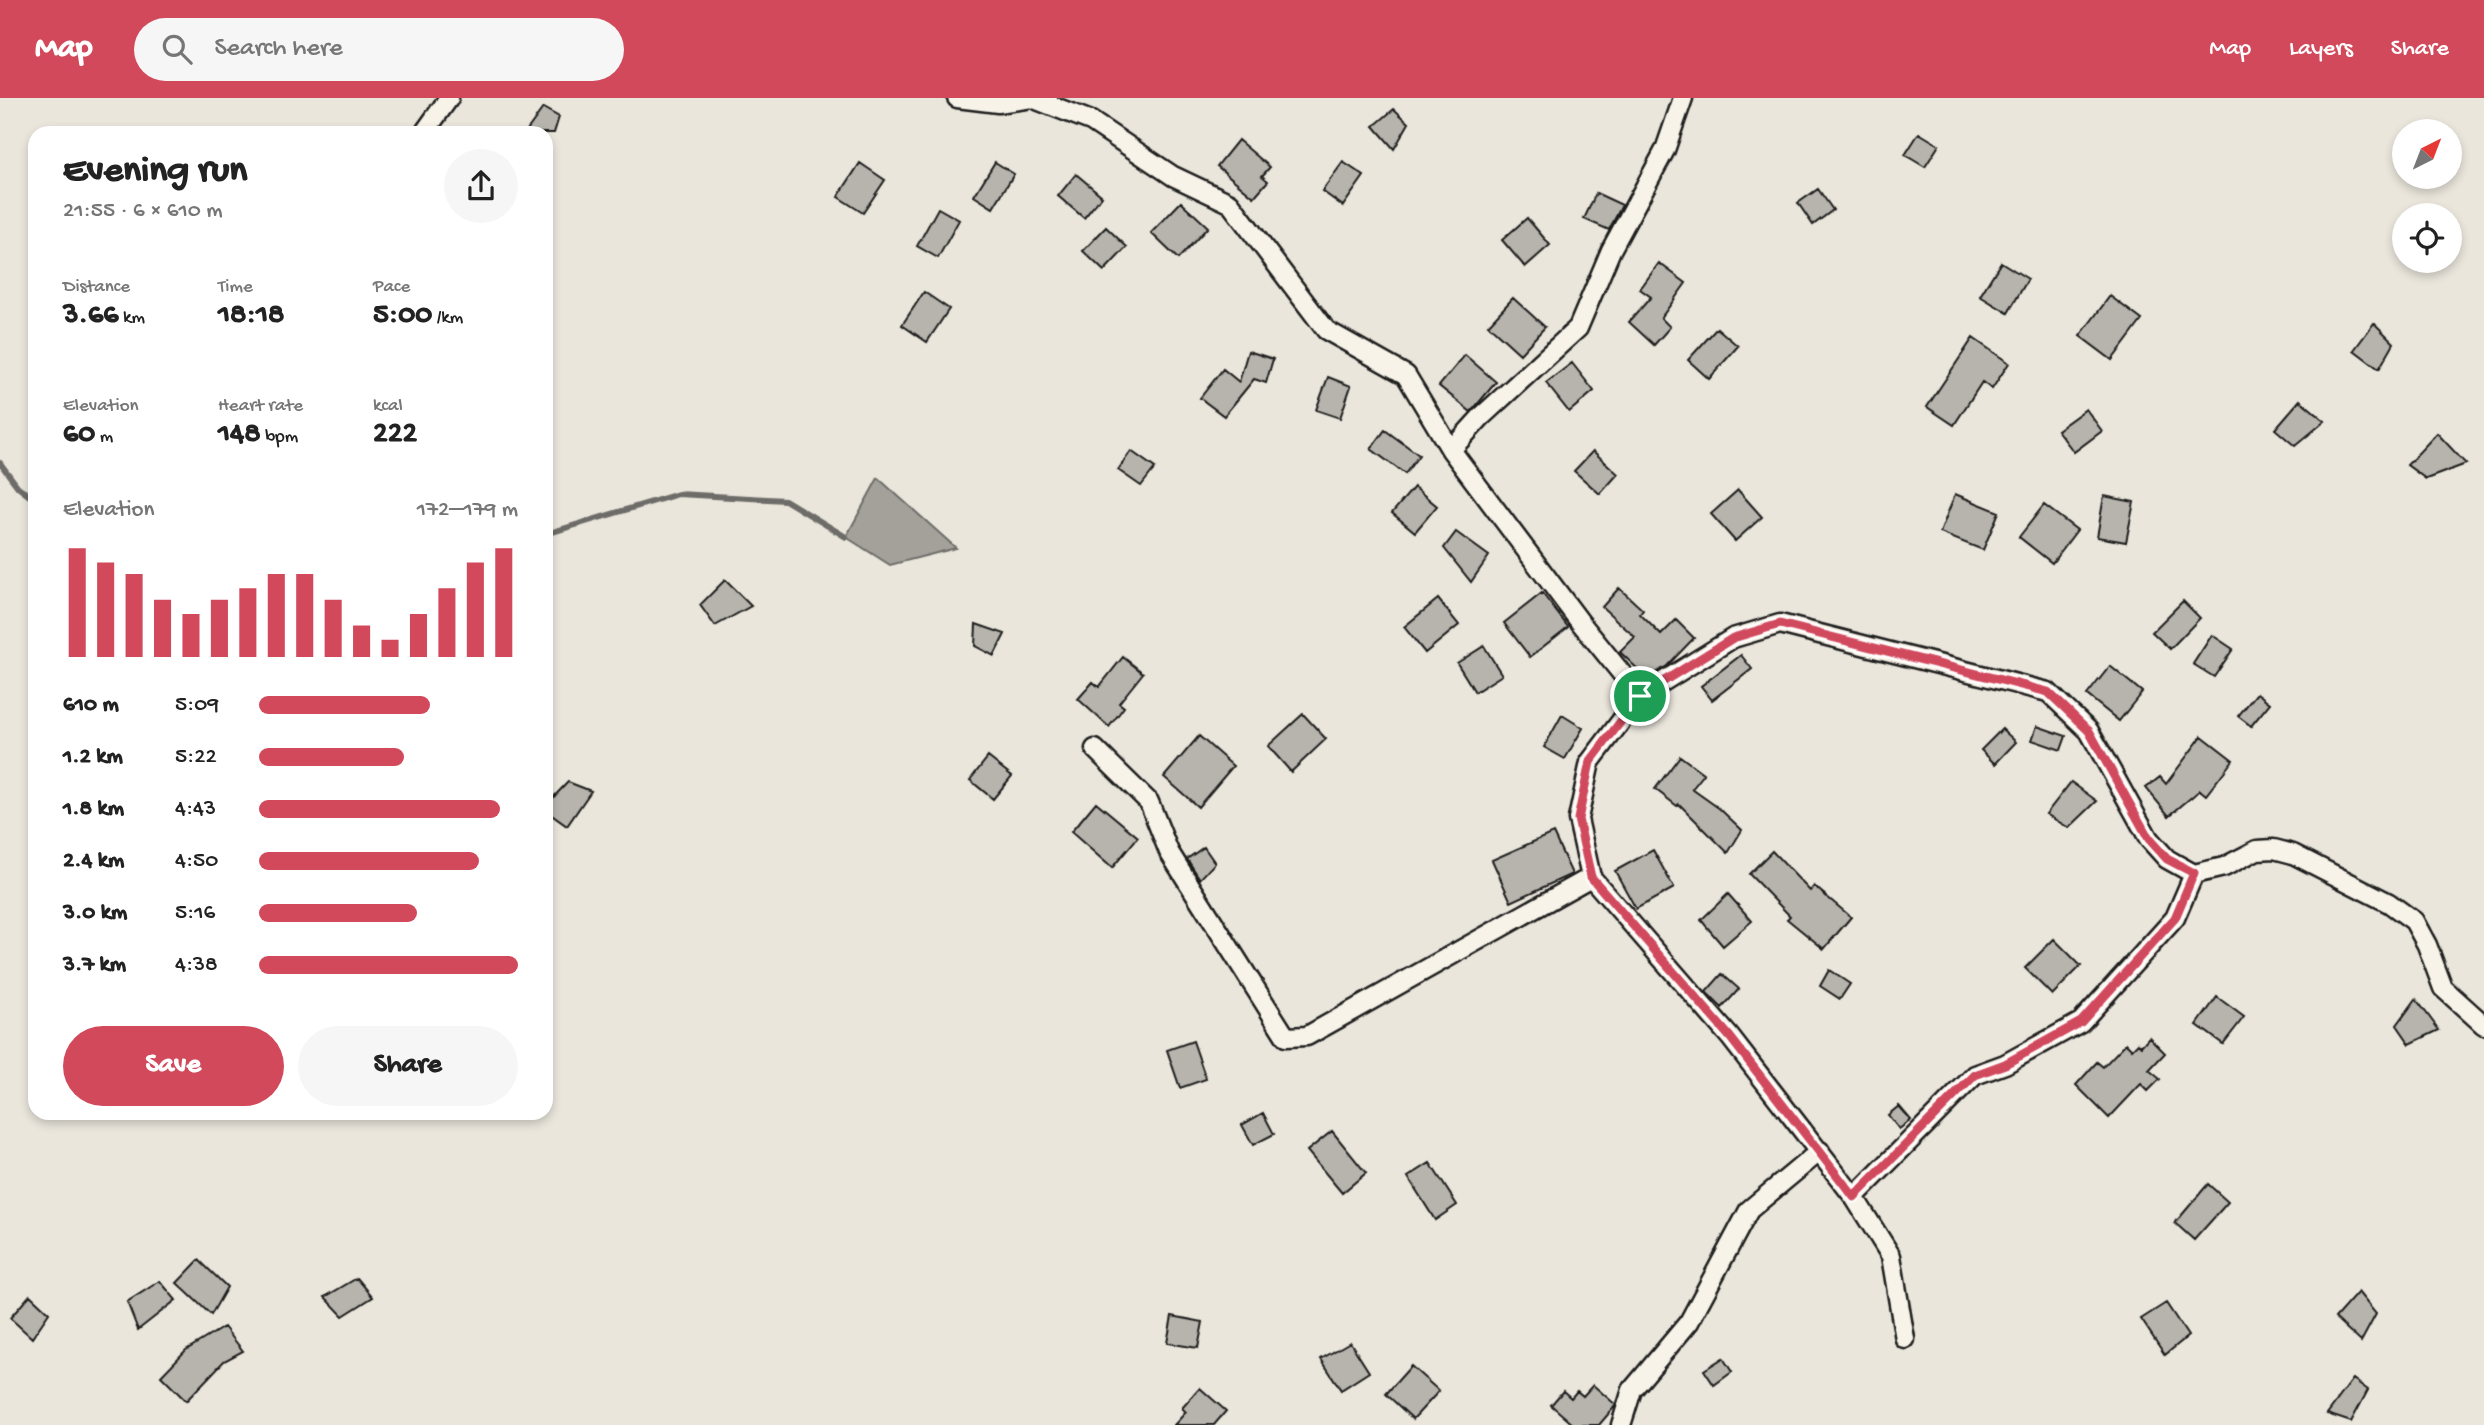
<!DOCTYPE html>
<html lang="en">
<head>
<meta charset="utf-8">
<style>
  body { margin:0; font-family:"Gochi Hand",sans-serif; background:#f6f6f6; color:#222; height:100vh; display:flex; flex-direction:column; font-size:26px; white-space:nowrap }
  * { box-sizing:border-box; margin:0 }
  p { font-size:23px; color:#767676 }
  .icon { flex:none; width:38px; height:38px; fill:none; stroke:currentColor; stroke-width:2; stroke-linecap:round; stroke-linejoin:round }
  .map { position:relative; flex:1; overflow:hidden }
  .panel { position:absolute; left:28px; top:28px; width:525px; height:994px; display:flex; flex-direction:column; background:#fff; border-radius:21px; box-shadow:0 4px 10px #0003 }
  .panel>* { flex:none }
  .needle { width:46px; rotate:42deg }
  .buttons { position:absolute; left:2392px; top:21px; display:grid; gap:14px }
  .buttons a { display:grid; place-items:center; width:70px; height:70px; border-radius:50%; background:#fff; box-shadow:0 4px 10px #0003; font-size:35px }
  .pin { position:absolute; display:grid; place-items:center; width:60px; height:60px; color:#fff; margin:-30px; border:4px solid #fff; border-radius:50%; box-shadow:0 2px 7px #0007 }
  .round { display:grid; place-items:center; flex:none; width:74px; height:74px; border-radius:37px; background:#f6f6f6 }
  .headline { display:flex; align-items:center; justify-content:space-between; height:119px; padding:0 35px }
  h1 { font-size:38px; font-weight:700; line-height:52px }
  .stats { display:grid; grid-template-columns:repeat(3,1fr); gap:10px; height:119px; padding:7px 35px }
  .stats div { display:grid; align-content:center }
  .stats b { font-size:30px; font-weight:700 }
  .stats small { font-size:19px; font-weight:400 }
  .stats p { font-size:19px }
  .chart { height:196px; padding:14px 35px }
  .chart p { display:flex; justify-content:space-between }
  .chart svg { width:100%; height:126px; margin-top:7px; stroke:#d1495b; stroke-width:6 }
  .button { display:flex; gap:14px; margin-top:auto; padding:14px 35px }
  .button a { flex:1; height:80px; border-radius:42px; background:#d1495b; color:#fff; font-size:28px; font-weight:700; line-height:80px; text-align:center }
  .button a+a { background:#f6f6f6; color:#222 }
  ul { padding:0 35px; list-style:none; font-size:23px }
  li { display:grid; grid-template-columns:112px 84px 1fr; align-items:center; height:52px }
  li i { height:18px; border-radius:9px; background:#d1495b }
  header { display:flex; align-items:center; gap:42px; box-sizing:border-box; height:98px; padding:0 35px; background:#d1495b; color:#fff }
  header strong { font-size:33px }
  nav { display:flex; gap:38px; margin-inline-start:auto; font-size:24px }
  .search { width:490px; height:63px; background:#f6f6f6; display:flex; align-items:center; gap:18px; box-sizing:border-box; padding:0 24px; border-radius:38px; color:#767676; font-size:26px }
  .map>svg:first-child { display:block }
  .water { fill:#a3a19a; stroke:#6d6c68; stroke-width:2 }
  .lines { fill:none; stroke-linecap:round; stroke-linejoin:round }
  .stream { stroke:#6d6c68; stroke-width:6 }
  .building { fill:#b6b4ac; stroke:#1c1c1c; stroke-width:2 }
  .minor-casing { stroke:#1c1c1c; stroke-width:23 }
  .minor { stroke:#f7f3e8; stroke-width:18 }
  .route-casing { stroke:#fff; stroke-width:14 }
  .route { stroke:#d1495b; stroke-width:9 }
</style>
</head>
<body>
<header>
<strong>Map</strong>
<div class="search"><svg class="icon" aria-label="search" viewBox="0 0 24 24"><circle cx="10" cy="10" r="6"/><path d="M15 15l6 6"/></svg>Search here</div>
<nav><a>Map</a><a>Layers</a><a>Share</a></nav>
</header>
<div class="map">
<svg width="2484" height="1327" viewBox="0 0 2484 1327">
  <rect width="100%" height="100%" fill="#eae6dc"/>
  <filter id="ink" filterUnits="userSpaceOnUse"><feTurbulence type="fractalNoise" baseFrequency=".0143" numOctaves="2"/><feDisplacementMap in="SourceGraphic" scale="14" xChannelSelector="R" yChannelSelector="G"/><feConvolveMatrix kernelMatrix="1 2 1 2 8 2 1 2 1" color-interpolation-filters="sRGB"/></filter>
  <g filter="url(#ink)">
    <!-- water -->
    <path class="water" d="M878,380L956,450L890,467L846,439Z"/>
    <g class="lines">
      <!-- stream -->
      <path class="stream" d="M0,365L18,389L35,402
        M546,436L678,396L785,402L846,439"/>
    </g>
    <!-- building -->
    <path class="building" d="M543,10L559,19L554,35H525Z
      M1394,11L1409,25L1394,51L1374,28Z
      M1919,35L1939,47L1925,69L1905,57Z
      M1238,42L1270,69L1262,78L1268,83L1254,99L1217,68Z
      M995,64L1014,76L993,110L974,98Z
      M1343,64L1364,78L1343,108L1322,93Z
      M860,65L885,82L863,115L838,99Z
      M1076,76L1102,98L1084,120L1058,98Z
      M1818,91L1833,112L1813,127L1798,105Z
      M1596,95L1622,107L1609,132L1584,121Z
      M1181,104L1208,129L1178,161L1151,135Z
      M938,110L959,122L938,160L917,148Z
      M1527,120L1550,147L1525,169L1502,142Z
      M1106,129L1127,149L1104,173L1083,153Z
      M2001,164L2028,181L2008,215L1980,198Z
      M1659,165L1686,185L1661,220L1670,229L1654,247L1629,224L1651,199L1640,191Z
      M924,194L949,211L927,244L902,227Z
      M2110,198L2142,222L2112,262L2080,238Z
      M1513,200L1545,229L1520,256L1488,227Z
      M2374,225L2394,245L2379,271L2354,252Z
      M1717,230L1738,248L1709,281L1688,262Z
      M1973,240L2009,265L1992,291L1982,284L1954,327L1927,309Z
      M1248,253L1273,261L1266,285L1254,281L1224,318L1200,300L1223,271L1239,284Z
      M1465,257L1496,284L1471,314L1439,288Z
      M1572,265L1594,293L1569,314L1546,285Z
      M1328,279L1351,288L1340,320L1316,312Z
      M2300,302L2325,323L2295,348L2275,331Z
      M2086,311L2102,333L2074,354L2057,332Z
      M1385,332L1419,357L1405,376L1371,351Z
      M2437,335L2466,366L2426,381L2407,367Z
      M1131,353L1155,370L1141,388L1118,372Z
      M1593,353L1618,376L1600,396L1574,373Z
      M1414,389L1437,408L1415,434L1392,415Z
      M1738,392L1762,419L1735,443L1711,416Z
      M1955,396L1999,414L1983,452L1940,435Z
      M2104,398L2134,404L2126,444L2097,439Z
      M2044,407L2077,432L2052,465L2019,439Z
      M1456,434L1489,458L1471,484L1444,450Z
      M725,482L751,508L715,528L700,507Z
      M1619,490L1643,512L1640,516L1661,537L1676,522L1694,540L1667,568L1647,580L1620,554L1635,539L1602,509Z
      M1542,495L1568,529L1530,559L1504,525Z
      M1438,501L1459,527L1425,555L1404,529Z
      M2183,503L2200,520L2170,551L2152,534Z
      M976,526L1005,536L994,558L975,548Z
      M2212,537L2233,551L2214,579L2193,566Z
      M1484,548L1502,577L1475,594L1457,565Z
      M1741,557L1752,571L1712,602L1701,588Z
      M1123,559L1143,575L1119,605L1124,609L1109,629L1078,601L1093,584L1099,589Z
      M2110,568L2142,594L2119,623L2087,597Z
      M2257,595L2270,605L2251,628L2238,618Z
      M1303,616L1326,641L1291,674L1268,648Z
      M1562,617L1583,630L1565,661L1544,649Z
      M2037,628L2066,638L2061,652L2032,642Z
      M2002,631L2016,644L1995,666L1981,652Z
      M1199,638L1233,668L1198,709L1164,679Z
      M2202,638L2233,662L2206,697L2200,692L2169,718L2146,690L2160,679L2166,686Z
      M1680,658L1704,676L1692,691L1720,711L1742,732L1728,755L1679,706L1677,708L1655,691Z
      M988,659L1012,678L993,701L970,682Z
      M568,684L591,693L567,728L546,713V707Z
      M2071,684L2097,703L2069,730L2046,716Z
      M1096,704L1138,739L1112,770L1071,734Z
      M1553,735L1572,776L1511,804L1492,762Z
      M1204,749L1215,765L1200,781L1187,761Z
      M1653,752L1674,790L1636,811L1615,773Z
      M1772,753L1810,793L1814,788L1851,819L1824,851L1787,821L1790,818L1749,776Z
      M1728,796L1752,823L1723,848L1701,822Z
      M2054,841L2081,868L2052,897L2025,870Z
      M1829,872L1850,886L1840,901L1820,888Z
      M1722,876L1739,891L1722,910L1706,894Z
      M2217,899L2244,919L2223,946L2197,927Z
      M2416,901L2439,932L2410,946L2397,927Z
      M2149,939L2165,955L2149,972L2160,981L2148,993L2141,986L2109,1020L2076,987L2097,964L2103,969L2126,945L2132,951L2138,945L2141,948Z
      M1193,943L1206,981L1180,990L1167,952Z
      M1899,1008L1911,1022L1899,1031L1888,1017Z
      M1263,1015L1274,1036L1253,1047L1242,1027Z
      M1332,1033L1366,1075L1342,1095L1307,1053Z
      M1430,1065L1457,1107L1435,1122L1408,1079Z
      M2208,1086L2228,1104L2194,1142L2175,1125Z
      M199,1162L227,1189L211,1217L177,1185Z
      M357,1180L373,1199L343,1218L325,1199Z
      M160,1183L176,1202L138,1232L127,1204Z
      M2358,1194L2376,1216L2361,1244L2335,1220Z
      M30,1197L49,1215L32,1240L10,1220Z
      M2166,1205L2188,1238L2165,1257L2141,1221Z
      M1172,1218L1203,1224L1198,1250L1167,1245Z
      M224,1229L243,1253L224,1263L186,1303L161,1278L186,1252Z
      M1350,1244L1369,1274L1341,1292L1321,1261Z
      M1723,1260L1732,1274L1714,1287L1704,1272Z
      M1411,1268L1439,1293L1413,1321L1386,1296Z
      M2353,1281L2368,1292L2351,1324L2327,1316Z
      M1593,1287L1616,1307L1599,1327H1574L1551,1307L1563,1293L1571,1300L1577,1293L1583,1298Z
      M1200,1290L1226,1313L1214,1327H1174L1186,1314L1182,1310Z"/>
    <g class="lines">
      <defs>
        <path id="minor" d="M957,0L998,5L1032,0L1091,23L1173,78L1230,105L1326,232L1406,277L1451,352L1580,524L1640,598L1733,540L1780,526L2048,594L2089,633L2149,741L2167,761L2194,776L2224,769L2257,752L2274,751L2293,756L2389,805L2414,823L2427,847L2443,890L2484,927
          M424,35L449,0
          M1451,352L1481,319L1578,230L1611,152L1665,52L1683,0
          M1640,598L1590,664L1578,721L1591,779L1730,939L1854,1099L1891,1158L1905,1241
          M1095,651L1149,704L1169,754L1286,939L1307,938L1591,779
          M1854,1099L1975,977L2005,966L2081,924L2175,820L2194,776
          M1621,1327L1632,1292L1689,1224L1749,1112L1820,1053"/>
      </defs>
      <!-- minor casing -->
      <use href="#minor" class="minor-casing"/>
      <!-- minor -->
      <use href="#minor" class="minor"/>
    </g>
  </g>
  <g class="lines" filter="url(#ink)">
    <defs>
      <path id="route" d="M1780,526L2048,594L2089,633L2149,741L2167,761L2194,775L2175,820L2081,924L2005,966L1975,977L1854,1099L1730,939L1591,779L1578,721L1590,664L1640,598L1733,540Z"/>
    </defs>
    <!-- route casing -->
    <use href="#route" class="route-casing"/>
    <!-- route -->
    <use href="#route" class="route"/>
  </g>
</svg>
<div class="buttons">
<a><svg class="needle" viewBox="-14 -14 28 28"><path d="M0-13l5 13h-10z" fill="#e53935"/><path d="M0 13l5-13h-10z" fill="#767676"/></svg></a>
<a><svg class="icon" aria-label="locate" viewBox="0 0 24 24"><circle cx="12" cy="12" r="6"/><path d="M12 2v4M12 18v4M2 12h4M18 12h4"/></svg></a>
</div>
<div class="pin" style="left:1640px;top:598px;background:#1e9e55"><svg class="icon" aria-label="arrive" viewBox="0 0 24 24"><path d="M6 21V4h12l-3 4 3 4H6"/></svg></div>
<section class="panel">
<div class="headline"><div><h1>Evening run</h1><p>21:55 · 6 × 610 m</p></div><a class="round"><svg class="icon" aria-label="share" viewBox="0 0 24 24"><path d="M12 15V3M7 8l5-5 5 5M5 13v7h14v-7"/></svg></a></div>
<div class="stats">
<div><p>Distance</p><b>3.66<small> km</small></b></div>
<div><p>Time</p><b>18:18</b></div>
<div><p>Pace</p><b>5:00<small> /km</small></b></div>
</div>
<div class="stats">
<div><p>Elevation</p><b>60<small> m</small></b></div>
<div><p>Heart rate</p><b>148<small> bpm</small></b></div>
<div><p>kcal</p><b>222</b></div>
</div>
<div class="chart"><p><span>Elevation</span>172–179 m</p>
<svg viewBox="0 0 160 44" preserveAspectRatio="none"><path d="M5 44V6M15 44V11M25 44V15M35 44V24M45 44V29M55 44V24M65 44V20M75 44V15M85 44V15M95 44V24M105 44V33M115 44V38M125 44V29M135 44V20M145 44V11M155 44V6"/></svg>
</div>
<ul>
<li><b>610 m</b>5:09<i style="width:66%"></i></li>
<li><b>1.2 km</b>5:22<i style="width:56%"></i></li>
<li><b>1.8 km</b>4:43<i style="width:93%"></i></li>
<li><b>2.4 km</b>4:50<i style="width:85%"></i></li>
<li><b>3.0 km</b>5:16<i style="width:61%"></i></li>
<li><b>3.7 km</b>4:38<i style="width:100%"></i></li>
</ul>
<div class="button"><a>Save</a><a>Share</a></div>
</section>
</div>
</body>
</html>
